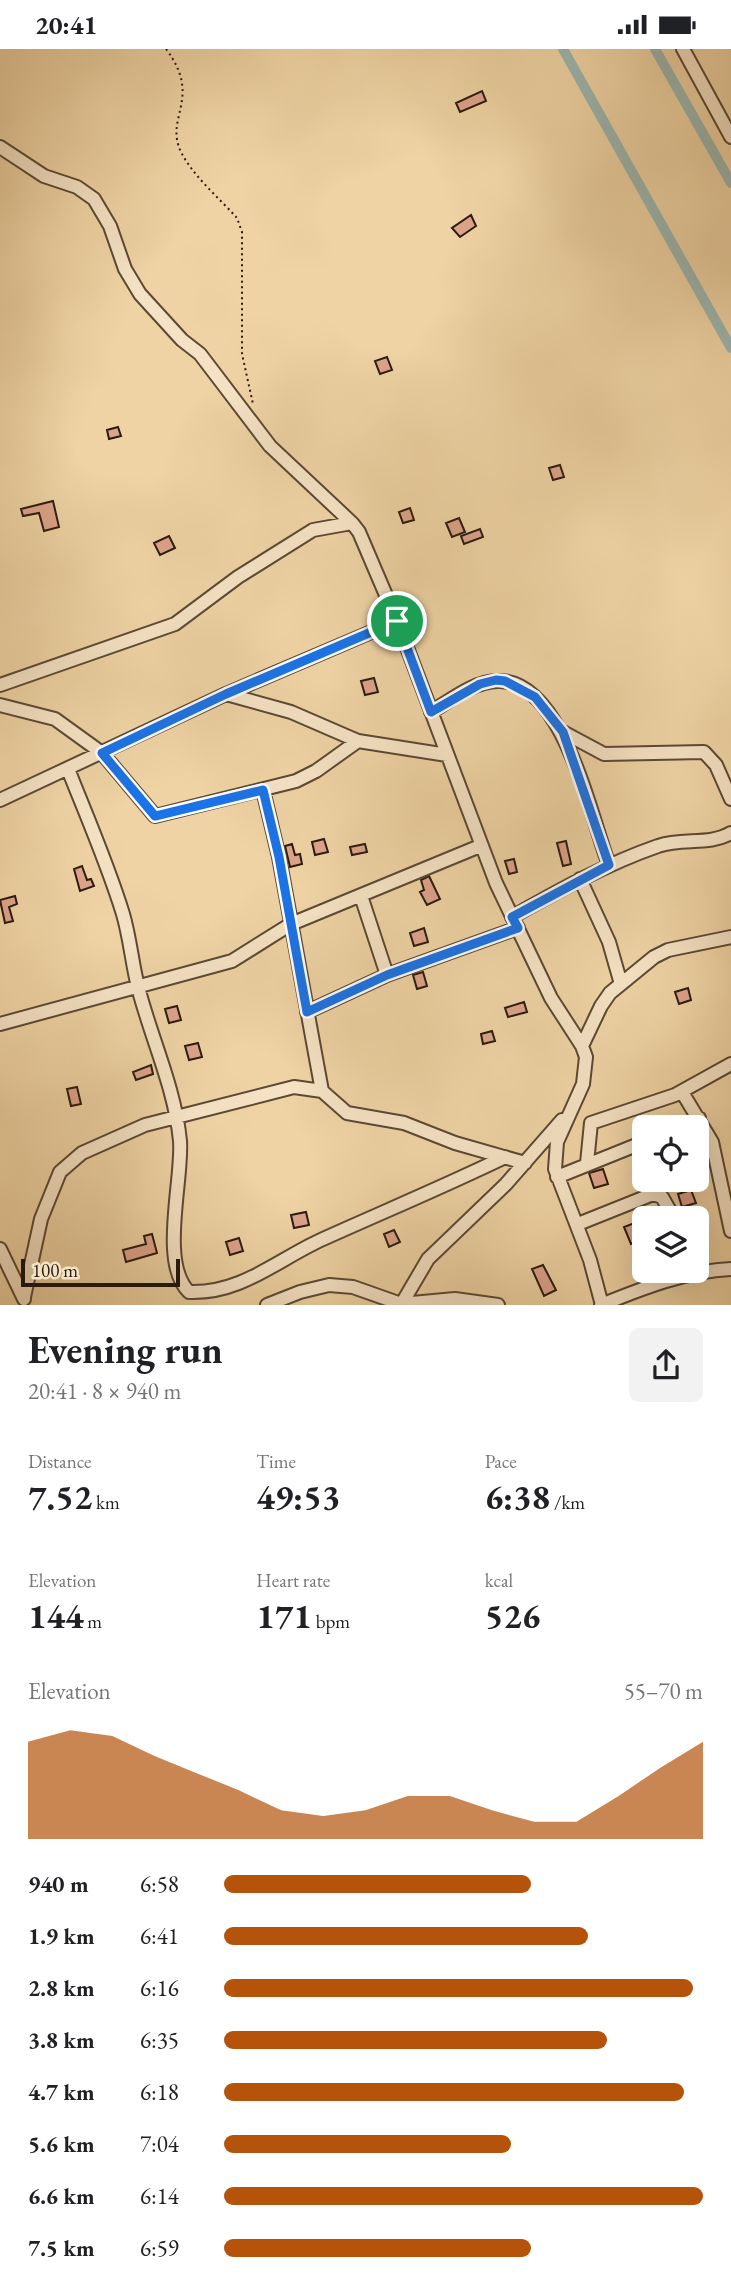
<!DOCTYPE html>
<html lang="en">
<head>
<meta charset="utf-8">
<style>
  body { margin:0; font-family:"EB Garamond",serif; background:#f2f2f2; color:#202124; height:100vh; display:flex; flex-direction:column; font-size:26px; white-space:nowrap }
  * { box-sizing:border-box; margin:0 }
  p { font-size:23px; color:#757577 }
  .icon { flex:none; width:38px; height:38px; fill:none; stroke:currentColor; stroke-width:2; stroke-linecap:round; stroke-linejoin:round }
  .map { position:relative; height:1256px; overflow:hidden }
  .details { display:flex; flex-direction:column; background:#fff; flex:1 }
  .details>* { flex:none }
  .controls { position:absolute; left:632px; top:1066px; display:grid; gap:14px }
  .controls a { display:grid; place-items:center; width:77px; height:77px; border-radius:10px; background:#fff; box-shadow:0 7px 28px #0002; font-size:35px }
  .scale { position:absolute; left:21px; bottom:18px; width:159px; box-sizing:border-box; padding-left:7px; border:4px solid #2a1b0f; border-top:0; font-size:19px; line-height:24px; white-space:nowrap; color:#2a1b0f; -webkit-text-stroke:5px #f5e2c4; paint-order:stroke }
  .pin { position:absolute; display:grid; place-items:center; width:60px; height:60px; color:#fff; margin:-30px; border:4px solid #fff; border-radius:50%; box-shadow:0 2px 7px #0007 }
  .round { display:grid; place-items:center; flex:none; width:74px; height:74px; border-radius:10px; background:#f2f2f2 }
  .overview { display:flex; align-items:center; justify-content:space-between; height:119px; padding:0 28px }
  h1 { font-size:38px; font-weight:700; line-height:52px }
  .stats { display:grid; grid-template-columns:repeat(3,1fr); gap:10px; height:119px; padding:7px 28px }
  .stats div { display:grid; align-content:center }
  .stats b { font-size:35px; font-weight:700 }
  .stats small { font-size:19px; font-weight:400 }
  .stats p { font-size:19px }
  .chart { height:196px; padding:14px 28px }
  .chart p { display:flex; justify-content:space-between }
  .chart svg { width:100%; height:126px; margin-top:7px; fill:#b45309; opacity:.7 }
  ul { padding:0 28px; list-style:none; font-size:23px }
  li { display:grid; grid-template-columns:112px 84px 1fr; align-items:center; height:52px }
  li i { height:18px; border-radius:9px; background:#b45309 }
  .status { display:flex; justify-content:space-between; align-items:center; height:49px; padding:0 35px; background:#fff; direction:ltr }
  .status svg { height:19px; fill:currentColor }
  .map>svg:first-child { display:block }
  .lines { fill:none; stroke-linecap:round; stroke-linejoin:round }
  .canal { stroke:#9cb6af; stroke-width:10 }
  .building { fill:#dea48b; stroke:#2a1b0f; stroke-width:2 }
  .minor-casing { stroke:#5b4934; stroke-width:16 }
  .path { stroke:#2a1b0f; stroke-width:2; stroke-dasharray:2 3.5; stroke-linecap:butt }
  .minor { stroke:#f5e2c4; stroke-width:12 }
  .route-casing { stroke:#fff; stroke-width:14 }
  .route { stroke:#1a73e8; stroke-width:9 }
</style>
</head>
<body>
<div class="status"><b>20:41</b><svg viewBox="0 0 49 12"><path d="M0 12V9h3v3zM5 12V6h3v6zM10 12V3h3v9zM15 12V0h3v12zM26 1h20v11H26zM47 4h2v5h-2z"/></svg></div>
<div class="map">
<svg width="731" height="1256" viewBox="0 0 731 1256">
  <rect width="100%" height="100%" fill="#efd3a4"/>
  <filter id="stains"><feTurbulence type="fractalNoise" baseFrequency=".00286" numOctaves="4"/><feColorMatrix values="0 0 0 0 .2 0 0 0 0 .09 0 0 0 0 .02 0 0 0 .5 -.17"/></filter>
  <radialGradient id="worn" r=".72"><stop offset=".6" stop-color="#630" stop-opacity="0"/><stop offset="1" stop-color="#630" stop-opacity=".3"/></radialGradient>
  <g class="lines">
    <!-- canal -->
    <path class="canal" d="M563,0L731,299
      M655,0L731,134"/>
  </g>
  <!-- building -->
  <path class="building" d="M482,42L486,52L460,63L456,54Z
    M471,166L476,177L460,188L452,179Z
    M387,308L392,321L380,325L375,312Z
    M118,378L121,387L109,390L107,381Z
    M560,416L564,428L553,431L549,419Z
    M53,452L59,478L44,482L39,464L23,467L21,460Z
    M410,459L414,471L403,474L399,463Z
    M459,469L465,483L452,488L446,474Z
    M480,480L483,488L464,495L461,487Z
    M169,487L175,499L160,506L154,494Z
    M374,629L378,643L365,646L361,632Z
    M324,790L328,803L315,806L312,793Z
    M566,792L571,815L563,817L557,794Z
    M292,795L295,806L300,805L302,815L290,818L285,797Z
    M365,795L367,803L352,806L350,798Z
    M514,810L517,823L509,825L505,812Z
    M82,817L87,831L91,830L94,837L80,842L74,820Z
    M429,827L440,850L427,856L420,843L424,841L421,831Z
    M15,847L17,855L9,858L13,872L5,874L0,851Z
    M424,879L428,893L414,897L410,884Z
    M423,923L427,937L417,940L413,926Z
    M688,939L691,951L679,955L675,943Z
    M524,953L527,963L508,968L505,959Z
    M177,957L181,971L169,974L165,960Z
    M492,982L495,992L483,995L481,985Z
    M198,994L202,1008L189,1011L185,997Z
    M151,1016L153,1025L136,1031L133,1023Z
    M77,1038L81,1055L71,1057L67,1040Z
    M603,1120L608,1135L594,1139L589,1124Z
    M691,1141L696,1154L682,1158L678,1145Z
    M306,1163L309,1176L294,1179L291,1166Z
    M637,1173L644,1190L631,1195L624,1178Z
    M394,1181L400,1193L389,1198L384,1185Z
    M152,1185L157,1204L126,1213L123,1201L146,1195L144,1187Z
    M239,1189L243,1202L230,1206L226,1193Z
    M543,1216L556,1241L544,1247L532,1220Z"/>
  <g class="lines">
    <defs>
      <path id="minor" d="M683,0L731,88
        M0,98L44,127L77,138L94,150L110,177L125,220L140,245L182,291L200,305L270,397L352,474L359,483L397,572L496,834L551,949L582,997L586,1008L583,1035L557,1093L555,1120L590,1211L602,1256
        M0,636L175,575L238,528L313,481L352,474
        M226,645L291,663L358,692L447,706
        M0,656L55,670L102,704L155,767L296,732L316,722L358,692
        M431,663C451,651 474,632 498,632C563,630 591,769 609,816
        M563,683L604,705L704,703L716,716L731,750
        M68,720C87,768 108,816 123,865C130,889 132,914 138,938C151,989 175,1039 180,1092C183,1131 159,1214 189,1243C242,1245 278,1210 323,1190C383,1163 445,1137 505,1108
        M263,741L279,808L322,1042
        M0,751L226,645L397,572
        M580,830L609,893L621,935
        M361,847L387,926
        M512,868C560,841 606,815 658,797C682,788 709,797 731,784
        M307,963L387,926L518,879
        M0,975L232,912L291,875L480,797
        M582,997L601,957L610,944L654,908L668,901L731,888
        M682,1043L712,1093L731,1182
        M680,1078L699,1069
        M587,1114L591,1074L675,1046L731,1015
        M557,1128L644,1093
        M578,1175L653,1145L662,1148L674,1169
        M0,1200L24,1250
        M696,1205L704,1223
        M24,1248L41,1170L60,1123L82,1104L145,1076L294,1038L322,1042L347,1064L404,1074L455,1094L525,1114
        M267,1256L300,1243L329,1236L353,1238L401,1255L455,1250L498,1256
        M401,1256L428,1210L506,1135L562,1071
        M601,1256C643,1239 686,1222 731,1220"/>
    </defs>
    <!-- minor casing -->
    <use href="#minor" class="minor-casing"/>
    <!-- path -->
    <path class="path" d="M166,0C203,49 164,68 181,103C193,127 219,149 237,169L242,183V305L253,355"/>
    <!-- minor -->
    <use href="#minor" class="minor"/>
  </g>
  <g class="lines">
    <defs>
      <path id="route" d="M397,572L431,663L480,635L496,631L505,632L535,648L563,683L609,816L512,868L518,879L387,926L307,963L279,808L263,741L155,767L102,704L226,645Z"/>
    </defs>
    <!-- route casing -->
    <use href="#route" class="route-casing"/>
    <!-- route -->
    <use href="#route" class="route"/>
  </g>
  <rect width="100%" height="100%" filter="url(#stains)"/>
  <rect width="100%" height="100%" fill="url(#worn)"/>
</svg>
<div class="controls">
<a><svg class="icon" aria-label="locate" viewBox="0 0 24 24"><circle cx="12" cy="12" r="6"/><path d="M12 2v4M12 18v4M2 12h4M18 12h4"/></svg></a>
<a><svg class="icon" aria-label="layers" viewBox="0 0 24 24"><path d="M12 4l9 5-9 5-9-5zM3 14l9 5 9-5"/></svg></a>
</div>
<div class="scale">100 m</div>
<div class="pin" style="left:397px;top:572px;background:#1e9e55"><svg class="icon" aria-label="arrive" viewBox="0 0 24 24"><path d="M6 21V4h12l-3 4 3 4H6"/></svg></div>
</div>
<section class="details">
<div class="overview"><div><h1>Evening run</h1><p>20:41 · 8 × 940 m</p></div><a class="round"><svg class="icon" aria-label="share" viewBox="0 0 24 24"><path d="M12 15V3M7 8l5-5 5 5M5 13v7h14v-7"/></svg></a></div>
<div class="stats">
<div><p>Distance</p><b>7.52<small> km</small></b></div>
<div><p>Time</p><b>49:53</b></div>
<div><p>Pace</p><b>6:38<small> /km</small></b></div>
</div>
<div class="stats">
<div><p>Elevation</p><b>144<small> m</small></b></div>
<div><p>Heart rate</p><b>171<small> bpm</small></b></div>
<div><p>kcal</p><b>526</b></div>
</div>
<div class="chart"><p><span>Elevation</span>55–70 m</p>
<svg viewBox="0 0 160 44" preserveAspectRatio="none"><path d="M0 44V10L10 6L20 8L30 15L40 21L50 27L60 34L70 36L80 34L90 29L100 29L110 34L120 38L130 38L140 29L150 19L160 10V44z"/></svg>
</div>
<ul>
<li><b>940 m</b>6:58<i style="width:64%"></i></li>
<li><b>1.9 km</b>6:41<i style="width:76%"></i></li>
<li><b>2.8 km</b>6:16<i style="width:98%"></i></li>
<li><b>3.8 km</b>6:35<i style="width:80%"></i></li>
<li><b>4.7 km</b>6:18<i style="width:96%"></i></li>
<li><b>5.6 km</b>7:04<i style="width:60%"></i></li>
<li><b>6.6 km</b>6:14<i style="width:100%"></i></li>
<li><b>7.5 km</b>6:59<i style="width:64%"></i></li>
</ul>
</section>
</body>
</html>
